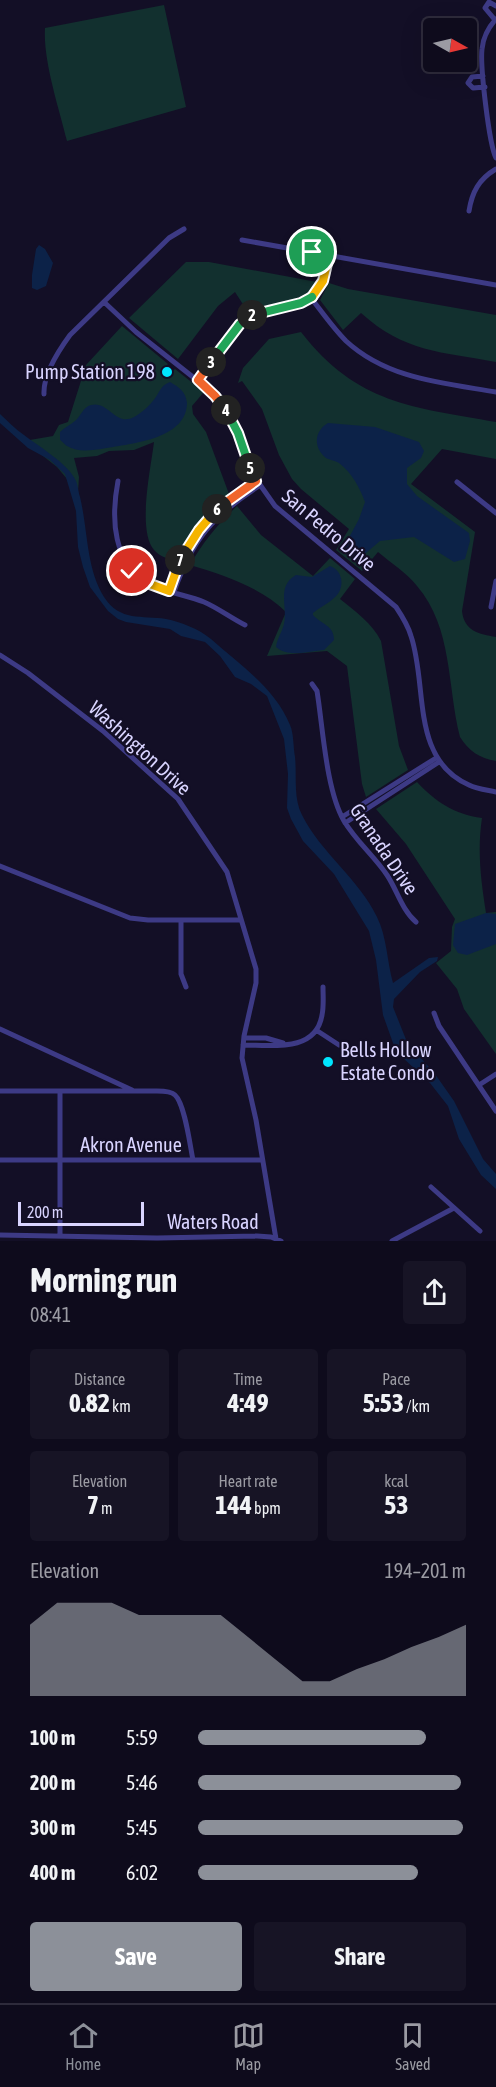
<!DOCTYPE html>
<html lang="en">
<head>
<meta charset="utf-8">
<style>
  body { margin:0; font-family:"Asap Condensed",sans-serif; background:#171425; color:#f1f3f6; height:100vh; display:flex; flex-direction:column; font-size:22px; white-space:nowrap }
  * { box-sizing:border-box; margin:0 }
  p { font-size:20px; color:#9b9ba3 }
  .icon { flex:none; width:33px; height:33px; fill:none; stroke:currentColor; stroke-width:2; stroke-linecap:round; stroke-linejoin:round }
  .map { position:relative; height:1241px; overflow:hidden }
  .panel { display:flex; flex-direction:column; background:#0e0b1c; flex:1 }
  .panel>* { flex:none }
  .needle { width:39px; rotate:98deg }
  .buttons { position:absolute; left:423px; top:18px; display:grid; gap:12px }
  .buttons a { display:grid; place-items:center; width:54px; height:54px; border-radius:6px; background:#0e0b1c; box-shadow:0 6px 24px #0002,0 0 0 2px #2e2b3b; font-size:30px }
  .scale { position:absolute; left:18px; bottom:15px; width:126px; box-sizing:border-box; padding-left:6px; border:3px solid #d9d4ff; border-top:0; font-size:16px; line-height:21px; white-space:nowrap; color:#d9d4ff; -webkit-text-stroke:4px #130f26; paint-order:stroke }
  .pin { position:absolute; display:grid; place-items:center; width:51px; height:51px; color:#fff; margin:-26px; border:3px solid #fff; border-radius:50%; box-shadow:0 2px 6px #0007 }
  .km { position:absolute; width:30px; height:30px; margin:-15px; border-radius:50%; background:#222; color:#fff; font-size:16px; line-height:30px; text-align:center }
  .round { display:grid; place-items:center; flex:none; width:63px; height:63px; border-radius:6px; background:#171425 }
  .headline { display:flex; align-items:center; justify-content:space-between; height:102px; padding:0 30px }
  h1 { font-size:33px; font-weight:700; line-height:45px }
  .figures { display:grid; grid-template-columns:repeat(3,1fr); gap:9px; height:102px; padding:6px 30px }
  .figures div { display:grid; align-content:center; border-radius:6px; background:#171425; text-align:center }
  .figures b { font-size:26px; font-weight:700 }
  .figures small { font-size:16px; font-weight:400 }
  .figures p { font-size:16px }
  .chart { height:168px; padding:12px 30px }
  .chart p { display:flex; justify-content:space-between }
  .chart svg { width:100%; height:108px; margin-top:6px; fill:#8c9099; opacity:.7 }
  .primary-button { display:flex; gap:12px; margin-top:auto; padding:12px 30px }
  .primary-button a { flex:1; height:69px; border-radius:6px; background:#8c9099; color:#fff; font-size:24px; font-weight:700; line-height:69px; text-align:center }
  .primary-button a+a { background:#171425; color:#f1f3f6 }
  ul { padding:0 30px; list-style:none; font-size:20px }
  li { display:grid; grid-template-columns:96px 72px 1fr; align-items:center; height:45px }
  li i { height:15px; border-radius:8px; background:#8c9099 }
  .tabs { display:flex; justify-content:space-around; align-items:center; height:84px; border-top:2px solid #2e2b3b; background:#0e0b1c; font-size:16px; color:#9b9ba3 }
  .tabs a { display:grid; justify-items:center; gap:3px }
  .tabs .selected { color:#8c9099 }
  .map>svg:first-child { display:block }
  .green { fill:#12302f }
  .water { fill:#0c2248 }
  .lines { fill:none; stroke-linecap:round; stroke-linejoin:round }
  .minor { stroke:#3d3a85; stroke-width:5 }
  .split-1-casing { stroke:#fff; stroke-width:12 }
  .split-2-casing { stroke:#fff; stroke-width:12 }
  .split-3-casing { stroke:#fff; stroke-width:12 }
  .split-4-casing { stroke:#fff; stroke-width:12 }
  .split-5-casing { stroke:#fff; stroke-width:12 }
  .split-6-casing { stroke:#fff; stroke-width:12 }
  .split-7-casing { stroke:#fff; stroke-width:12 }
  .split-8-casing { stroke:#fff; stroke-width:12 }
  .split-1 { stroke:#f5b400; stroke-width:8 }
  .split-2 { stroke:#22a559; stroke-width:8 }
  .split-3 { stroke:#22a559; stroke-width:8 }
  .split-4 { stroke:#f0652b; stroke-width:8 }
  .split-5 { stroke:#22a559; stroke-width:8 }
  .split-6 { stroke:#f0652b; stroke-width:8 }
  .split-7 { stroke:#f5b400; stroke-width:8 }
  .split-8 { stroke:#f5b400; stroke-width:8 }
  .poi-dot { fill:#00e5ff; stroke:#130f26; stroke-width:2 }
  .labels { text-anchor:middle; stroke-width:4.5; stroke-linejoin:round; paint-order:stroke }
  .poi-label { font-size:20px; fill:#d9d4ff; stroke:#130f26; text-anchor:end }
  .street-label { font-size:20px; fill:#d9d4ff; stroke:#130f26 }
</style>
</head>
<body>
<div class="map">
<svg width="496" height="1241" viewBox="0 0 496 1241">
  <rect width="100%" height="100%" fill="#130f26"/>
  <!-- green -->
  <path class="green" d="M164,5L186,107L67,141C59,108 43,61 45,28Z
    M186,262H209L317,282C302,306 271,300 248,312L235,292L218,306L178,359L129,318Z
    M329,283L348,289L496,315V362C442,352 404,352 361,313L343,330L320,300Z
    M122,326L168,364L161,371L168,376L175,369L204,392L192,406L193,414L206,432L229,494C206,514 189,534 175,561C167,558 160,557 154,550C137,530 151,468 154,442L134,450L109,451L97,456L74,458L79,477L77,507L67,479L57,467L24,441L53,436L59,425L68,422L86,365Z
    M301,332C357,404 412,407 496,422V459L442,449L411,484L475,532L462,611C464,631 479,634 496,637V761C479,758 469,751 460,737C447,686 453,628 417,586C407,573 391,563 378,552L362,571L336,550L349,529L301,489L292,479L279,455L262,409L242,381L238,383L243,368L269,339Z
    M237,506L261,535L313,576L330,558L355,579L340,599C356,612 372,623 381,641L399,746L408,770L366,797L362,784L347,666L327,651L267,656L286,612C261,587 223,575 190,565C203,542 218,524 237,506Z
    M417,782C436,802 454,814 482,818C477,851 481,881 486,913L496,912V1054L464,1009L457,989L436,963L451,951L452,927L455,919L406,844L376,809Z"/>
  <!-- water -->
  <path class="water" d="M39,245L45,249L53,263L46,286L37,290L32,288V275L36,249Z
    M170,382C179,387 186,392 187,403C187,437 137,443 113,447C99,449 80,454 67,446C66,446 61,440 60,440V432C65,427 70,425 75,421C81,416 83,407 91,405C108,400 116,427 134,417C140,414 148,407 152,402C159,395 159,386 170,382Z
    M0,414C8,421 15,429 24,435C37,445 68,464 75,479C78,484 78,491 80,497C88,530 86,568 104,597C120,622 142,615 166,619C181,622 199,629 211,639C240,665 275,688 290,725C294,734 293,747 295,757C297,775 293,798 302,815C321,853 359,879 377,917C387,937 387,962 393,983L429,958L438,957L437,961L420,972L394,999L393,1007L407,1042L435,1074L454,1101L483,1159L496,1174V1189L481,1175L459,1139L448,1106L430,1083L402,1057L393,1043L383,1015L376,960L369,931L334,874L303,841L291,819L287,808L288,774L284,739L267,696L251,684L235,677L220,656L205,642L181,636L170,629L126,622L118,619L108,611L90,587L83,567L78,547L76,511L65,474L50,460L28,448L0,423Z
    M328,423L375,427L419,442L424,451L421,458L407,468V484L417,496L469,533L470,541L465,559L454,562L414,537L380,541L360,558C353,558 344,552 345,545L359,519L365,502C360,488 352,473 339,463C336,461 330,460 326,458C313,448 314,431 328,423Z
    M330,566C344,571 345,589 334,598C328,604 320,607 313,613V615C322,625 334,625 334,640L324,650C310,651 288,658 276,647C277,639 282,632 284,624C288,607 276,586 296,575L312,577Z
    M486,913L496,914V944L467,955L458,953L453,945L455,924Z"/>
  <g class="lines">
    <!-- minor -->
    <path class="minor" d="M496,19C488,28 483,38 482,49C480,66 489,144 496,158
      M495,20L485,8L489,2L496,6
      M483,76L472,77L468,83L473,88L485,87
      M469,211C472,192 479,179 496,169
      M242,240L496,285
      M311,298C322,312 333,328 346,341C387,379 443,383 496,392
      M104,302L136,332L203,385L218,399L233,422L256,479L275,506L396,607C402,616 408,625 411,636C428,686 410,759 469,785C477,789 487,790 496,792
      M198,380C212,361 228,332 246,318C254,313 263,311 272,309C314,301 321,298 329,255
      M44,394C43,375 59,350 70,335L169,238L184,229
      M118,481C111,518 112,565 151,584C167,593 187,595 204,602C218,608 231,618 245,625
      M457,482L496,513
      M169,590C188,536 209,512 257,481
      M174,592C192,539 213,516 259,486
      M491,607L496,581
      M0,655L28,673L103,731L178,799L227,872L256,969V983L244,1036L242,1058L256,1120L276,1239
      M312,684L317,691C323,728 326,790 344,821C356,841 374,856 387,875C397,890 402,910 416,922
      M342,817L436,758
      M345,823L439,762
      M0,866L130,918L148,920H240
      M181,920V974L186,987
      M434,1013L439,1026L496,1111
      M0,1029L132,1090
      M316,1030L339,1045
      M244,1038H266L283,1043
      M243,1045C271,1045 316,1053 322,1015C324,1006 323,996 323,987
      M479,1085L496,1074
      M0,1091H157C163,1091 171,1091 175,1095C185,1104 190,1146 193,1160
      M60,1091V1235
      M0,1160H261
      M431,1187L480,1231
      M0,1235L157,1238L257,1236L271,1237L281,1241
      M392,1241L454,1208"/>
  </g>
  <g class="lines">
    <defs>
      <path id="split-1" d="M312,252L329,255L323,281L312,297"/>
      <path id="split-2" d="M252,315L301,303L312,297"/>
      <path id="split-3" d="M211,362L240,324L252,315"/>
      <path id="split-4" d="M211,362L198,380L215,396L226,410"/>
      <path id="split-5" d="M226,410L238,433L250,468"/>
      <path id="split-6" d="M217,509L256,481L250,468"/>
      <path id="split-7" d="M180,560L199,530L217,509"/>
      <path id="split-8" d="M132,571L150,584L169,591L180,560"/>
    </defs>
    <!-- split-1 casing -->
    <use href="#split-1" class="split-1-casing"/>
    <!-- split-2 casing -->
    <use href="#split-2" class="split-2-casing"/>
    <!-- split-3 casing -->
    <use href="#split-3" class="split-3-casing"/>
    <!-- split-4 casing -->
    <use href="#split-4" class="split-4-casing"/>
    <!-- split-5 casing -->
    <use href="#split-5" class="split-5-casing"/>
    <!-- split-6 casing -->
    <use href="#split-6" class="split-6-casing"/>
    <!-- split-7 casing -->
    <use href="#split-7" class="split-7-casing"/>
    <!-- split-8 casing -->
    <use href="#split-8" class="split-8-casing"/>
    <!-- split-1 -->
    <use href="#split-1" class="split-1"/>
    <!-- split-2 -->
    <use href="#split-2" class="split-2"/>
    <!-- split-3 -->
    <use href="#split-3" class="split-3"/>
    <!-- split-4 -->
    <use href="#split-4" class="split-4"/>
    <!-- split-5 -->
    <use href="#split-5" class="split-5"/>
    <!-- split-6 -->
    <use href="#split-6" class="split-6"/>
    <!-- split-7 -->
    <use href="#split-7" class="split-7"/>
    <!-- split-8 -->
    <use href="#split-8" class="split-8"/>
  </g>
  <!-- markers -->
  <g class="poi-dot">
    <circle cx="167" cy="372" r="6"/>
    <circle cx="328" cy="1062" r="6"/>
  </g>
  <g class="labels">
    <!-- poi labels -->
    <g class="poi-label">
      <text x="155" y="379">Pump Station 198</text>
      <text x="340" y="1057" text-anchor="start">Bells Hollow<tspan x="340" dy="23">Estate Condo</tspan></text>
    </g>
    <!-- street labels -->
    <g class="street-label">
      <text transform="translate(329 530) rotate(40)" y="7">San Pedro Drive</text>
      <text transform="translate(140 748) rotate(42)" y="7">Washington Drive</text>
      <text transform="translate(384 849) rotate(56)" y="7">Granada Drive</text>
      <text x="131" y="1152">Akron Avenue</text>
      <text x="213" y="1229">Waters Road</text>
    </g>
  </g>
</svg>
<div class="buttons">
<a><svg class="needle" viewBox="-14 -14 28 28"><path d="M0-13l5 13h-10z" fill="#e53935"/><path d="M0 13l5-13h-10z" fill="#9b9ba3"/></svg></a>
</div>
<div class="scale">200 m</div>
<div class="pin" style="left:312px;top:252px;background:#1e9e55"><svg class="icon" aria-label="arrive" viewBox="0 0 24 24"><path d="M6 21V4h12l-3 4 3 4H6"/></svg></div>
<div class="pin" style="left:132px;top:571px;background:#d93025"><svg class="icon" aria-label="check" viewBox="0 0 24 24"><path d="M5 12l5 5 9-10"/></svg></div>
<b class="km" style="left:252px;top:315px">2</b>
<b class="km" style="left:211px;top:362px">3</b>
<b class="km" style="left:226px;top:410px">4</b>
<b class="km" style="left:250px;top:468px">5</b>
<b class="km" style="left:217px;top:509px">6</b>
<b class="km" style="left:180px;top:560px">7</b>
</div>
<section class="panel">
<div class="headline"><div><h1>Morning run</h1><p>08:41</p></div><a class="round"><svg class="icon" aria-label="share" viewBox="0 0 24 24"><path d="M12 15V3M7 8l5-5 5 5M5 13v7h14v-7"/></svg></a></div>
<div class="figures">
<div><p>Distance</p><b>0.82<small> km</small></b></div>
<div><p>Time</p><b>4:49</b></div>
<div><p>Pace</p><b>5:53<small> /km</small></b></div>
</div>
<div class="figures">
<div><p>Elevation</p><b>7<small> m</small></b></div>
<div><p>Heart rate</p><b>144<small> bpm</small></b></div>
<div><p>kcal</p><b>53</b></div>
</div>
<div class="chart"><p><span>Elevation</span>194–201 m</p>
<svg viewBox="0 0 160 44" preserveAspectRatio="none"><path d="M0 44V15L10 6L20 6L30 6L40 11L50 11L60 11L70 11L80 20L90 29L100 38L110 38L120 33L130 29L140 24L150 20L160 15V44z"/></svg>
</div>
<ul>
<li><b>100 m</b>5:59<i style="width:85%"></i></li>
<li><b>200 m</b>5:46<i style="width:98%"></i></li>
<li><b>300 m</b>5:45<i style="width:99%"></i></li>
<li><b>400 m</b>6:02<i style="width:82%"></i></li>
</ul>
<div class="primary-button"><a>Save</a><a>Share</a></div>
</section>
<nav class="tabs">
<a class="selected"><svg class="icon" aria-label="home" viewBox="0 0 24 24"><path d="M3 11l9-7 9 7M6 9v11h12V9"/></svg>Home</a>
<a><svg class="icon" aria-label="map" viewBox="0 0 24 24"><path d="M3 6l6-2 6 2 6-2v14l-6 2-6-2-6 2zM9 4v14M15 6v14"/></svg>Map</a>
<a><svg class="icon" aria-label="saved" viewBox="0 0 24 24"><path d="M7 4h10v16l-5-4-5 4z"/></svg>Saved</a>
</nav>
</body>
</html>
